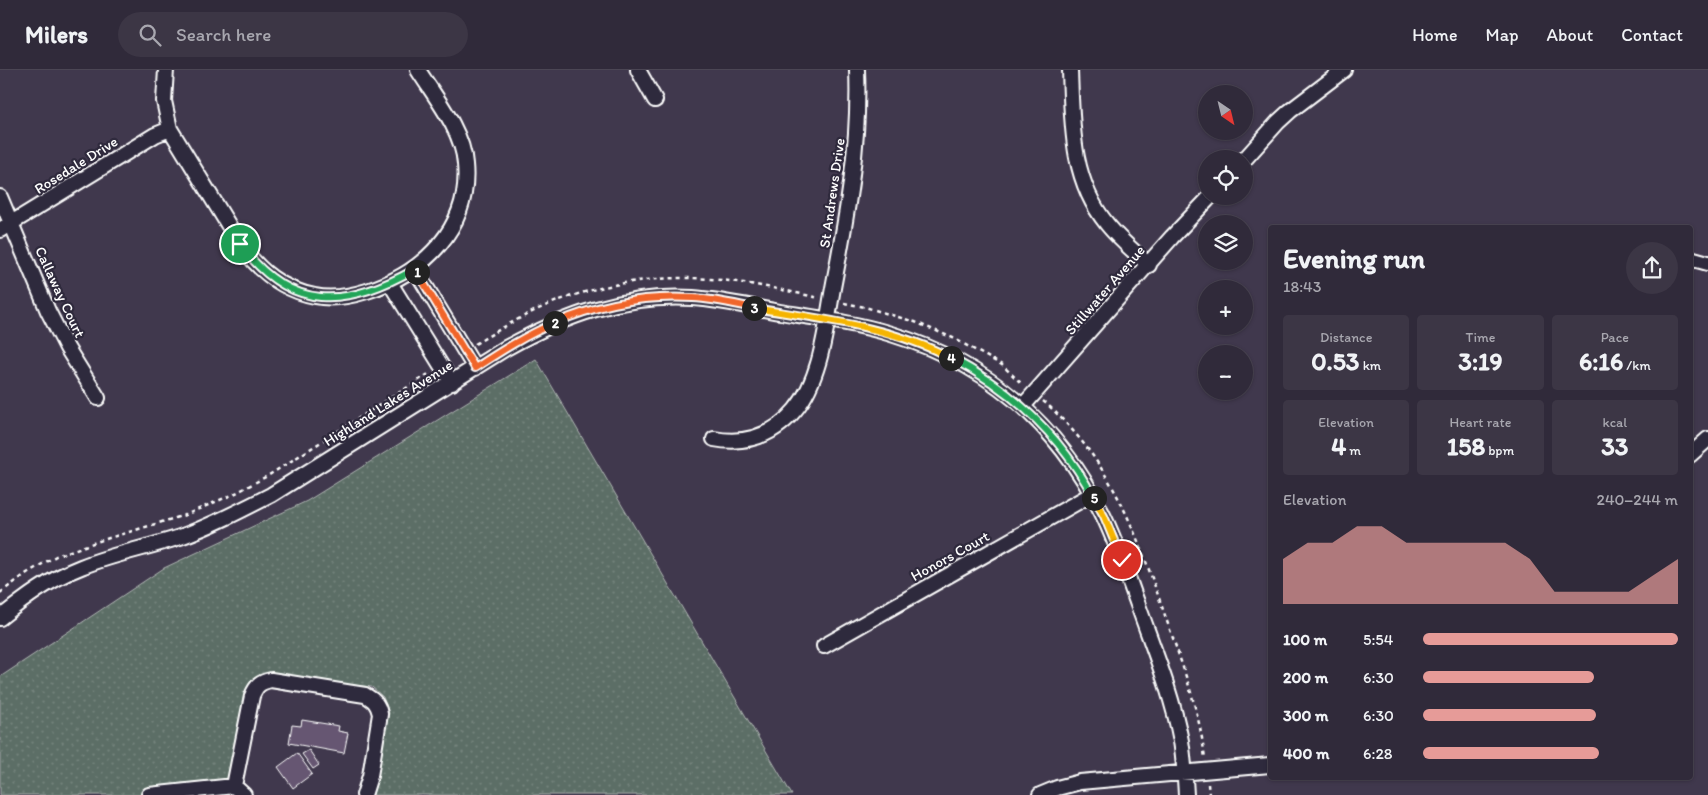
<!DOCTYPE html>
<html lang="en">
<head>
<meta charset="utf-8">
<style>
  body { margin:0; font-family:Itim,sans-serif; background:#3c3645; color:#f1f3f6; height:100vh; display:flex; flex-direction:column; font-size:19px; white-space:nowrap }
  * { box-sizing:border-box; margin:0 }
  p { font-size:16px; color:#a8a7af }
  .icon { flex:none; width:28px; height:28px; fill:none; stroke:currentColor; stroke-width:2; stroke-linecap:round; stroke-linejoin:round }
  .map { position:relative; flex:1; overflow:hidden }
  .sheet { position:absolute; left:1268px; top:155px; width:425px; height:555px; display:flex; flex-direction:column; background:#302a3a; border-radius:5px; box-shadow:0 1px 4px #0004,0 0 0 1px #4b4654 }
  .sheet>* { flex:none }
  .needle { width:32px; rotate:145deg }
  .buttons { position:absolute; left:1198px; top:15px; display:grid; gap:10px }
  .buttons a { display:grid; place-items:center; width:55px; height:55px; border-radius:50%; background:#302a3a; box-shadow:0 1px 4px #0004,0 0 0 1px #4b4654; font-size:25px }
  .pin { position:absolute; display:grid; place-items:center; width:42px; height:42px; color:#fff; margin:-21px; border:2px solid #fff; border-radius:50%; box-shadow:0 1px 5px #0007 }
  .km { position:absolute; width:25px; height:25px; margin:-12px; border-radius:50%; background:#222; color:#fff; font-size:14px; line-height:25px; text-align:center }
  .round { display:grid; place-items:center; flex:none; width:52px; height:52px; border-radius:26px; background:#3c3645 }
  .overview { display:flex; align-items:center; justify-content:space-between; height:85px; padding:0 15px }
  h1 { font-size:28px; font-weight:700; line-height:38px }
  .stats { display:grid; grid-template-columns:repeat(3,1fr); gap:8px; height:85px; padding:5px 15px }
  .stats div { display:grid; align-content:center; border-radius:5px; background:#3c3645; text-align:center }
  .stats b { font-size:25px; font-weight:700 }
  .stats small { font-size:14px; font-weight:400 }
  .stats p { font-size:14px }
  .chart { height:140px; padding:10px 15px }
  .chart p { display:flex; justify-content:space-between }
  .chart svg { width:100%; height:90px; margin-top:5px; fill:#e69b98; opacity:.7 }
  ul { padding:0 15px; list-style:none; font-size:16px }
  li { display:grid; grid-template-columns:80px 60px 1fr; align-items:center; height:38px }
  li i { height:12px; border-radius:6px; background:#e69b98 }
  header { display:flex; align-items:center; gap:30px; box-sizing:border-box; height:70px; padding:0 25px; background:#302a3a; border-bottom:1px solid #4b4654 }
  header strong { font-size:24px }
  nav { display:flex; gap:28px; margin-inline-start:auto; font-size:18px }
  .search { width:350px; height:45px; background:#3c3645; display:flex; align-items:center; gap:12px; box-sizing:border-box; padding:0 18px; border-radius:28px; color:#a8a7af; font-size:19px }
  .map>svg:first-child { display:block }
  .grass { fill:url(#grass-dots); stroke:#aeb6b2 }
  .building { fill:#665772; stroke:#fff }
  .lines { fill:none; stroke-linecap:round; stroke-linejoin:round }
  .minor-casing { stroke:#fff; stroke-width:18 }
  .path { stroke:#fff; stroke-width:2.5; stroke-dasharray:4 4; stroke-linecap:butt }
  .minor { stroke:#2f2a3d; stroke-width:14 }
  .split-1-casing { stroke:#fff; stroke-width:10 }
  .split-2-casing { stroke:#fff; stroke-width:10 }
  .split-3-casing { stroke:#fff; stroke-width:10 }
  .split-4-casing { stroke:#fff; stroke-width:10 }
  .split-5-casing { stroke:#fff; stroke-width:10 }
  .split-6-casing { stroke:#fff; stroke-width:10 }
  .split-1 { stroke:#22a559; stroke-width:6 }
  .split-2 { stroke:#f0652b; stroke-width:6 }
  .split-3 { stroke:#f0652b; stroke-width:6 }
  .split-4 { stroke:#f5b400; stroke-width:6 }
  .split-5 { stroke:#22a559; stroke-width:6 }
  .split-6 { stroke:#f5b400; stroke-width:6 }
  .labels { text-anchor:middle; stroke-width:4.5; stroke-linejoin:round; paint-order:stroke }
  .street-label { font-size:15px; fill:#fff; stroke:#2f2a3d }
</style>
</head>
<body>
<header>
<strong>Milers</strong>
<div class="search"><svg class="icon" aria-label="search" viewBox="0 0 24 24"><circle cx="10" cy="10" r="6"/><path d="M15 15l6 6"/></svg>Search here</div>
<nav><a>Home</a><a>Map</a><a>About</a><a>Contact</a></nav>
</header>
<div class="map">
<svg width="1708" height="725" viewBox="0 0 1708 725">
  <defs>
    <pattern id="grass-dots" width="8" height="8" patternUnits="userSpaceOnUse" patternTransform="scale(1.25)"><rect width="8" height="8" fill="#5c6e66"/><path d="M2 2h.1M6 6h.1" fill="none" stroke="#74847d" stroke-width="1.8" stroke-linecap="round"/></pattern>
  </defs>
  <rect width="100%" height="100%" fill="#40384d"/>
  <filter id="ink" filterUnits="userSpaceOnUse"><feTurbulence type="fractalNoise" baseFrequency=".02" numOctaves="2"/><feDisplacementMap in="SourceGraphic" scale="10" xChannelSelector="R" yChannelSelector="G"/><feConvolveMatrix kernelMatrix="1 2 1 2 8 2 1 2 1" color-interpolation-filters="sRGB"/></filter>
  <g filter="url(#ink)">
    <!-- grass -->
    <path class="grass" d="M536,289L792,725H372L389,643L383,627L372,617L260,605L251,611L230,703V724L232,725H0V607L164,498L307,431Z"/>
    <!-- building -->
    <path class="building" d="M302,650L339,656L338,661L348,663L344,683L289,673L292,655L301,656Z
      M309,680L319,695L313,699L302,684Z
      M297,683L312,704L293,718L278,697Z"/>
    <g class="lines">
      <defs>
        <path id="minor" d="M166,0L164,31L170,59L240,174C259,201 282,220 315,226C333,230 351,226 367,221C424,203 471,157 465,94C463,61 435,27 418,0
          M638,0L655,30
          M1070,0C1072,54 1071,110 1107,154C1119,169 1134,182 1149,195
          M1244,90L1278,52L1290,41L1344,0
          M0,127L48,241L67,278L98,328
          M0,160L155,65L170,59
          M1690,188L1708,193
          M415,199L475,298
          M390,213L452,313
          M1023,336L1172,167L1211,126
          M714,369C747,375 774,365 795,340C821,309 826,257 833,218C847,144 860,76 857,0
          M1690,385L1708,369
          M0,548C25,528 50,509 81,497C113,484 147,478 180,467C211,456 242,440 271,425L506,278C566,245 623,224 693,228C722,230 751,237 780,242C817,248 855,253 891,264C987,293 1058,354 1102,443C1117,473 1127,505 1138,535C1154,580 1172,624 1181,671C1184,689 1185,707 1186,725
          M824,576L1092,424
          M234,716L252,626C256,616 260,612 271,610L365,625C374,630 378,634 380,644L370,706L364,725
          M149,725L234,716L244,725
          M1040,725L1057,718L1080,712L1270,695"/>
      </defs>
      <!-- minor casing -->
      <use href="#minor" class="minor-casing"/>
      <!-- path -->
      <path class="path" d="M844,233L865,237L915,252L953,268L1002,295L1023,315
        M475,274C502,258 530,241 560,230C607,213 659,205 710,209C746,212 784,220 819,228
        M1043,331C1051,337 1058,345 1065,352C1121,411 1143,482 1169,557C1184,600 1200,643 1205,689
        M0,523L27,503L56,486L96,472L185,445L234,424L269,405L430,303
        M1208,714L1209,725"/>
      <!-- minor -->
      <use href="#minor" class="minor"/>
    </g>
  </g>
  <g class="lines" filter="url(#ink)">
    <defs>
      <path id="split-1" d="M240,174C290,243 347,238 415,199L417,202"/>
      <path id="split-2" d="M417,202L475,298C501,281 526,265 555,253"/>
      <path id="split-3" d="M555,253C599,234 645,225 693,228C714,229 734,234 754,238"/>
      <path id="split-4" d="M754,238C820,249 891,256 951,288"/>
      <path id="split-5" d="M951,288C1012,320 1061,365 1094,428"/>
      <path id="split-6" d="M1094,428L1104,446L1122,490"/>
    </defs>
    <!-- split-1 casing -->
    <use href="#split-1" class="split-1-casing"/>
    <!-- split-2 casing -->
    <use href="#split-2" class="split-2-casing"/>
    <!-- split-3 casing -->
    <use href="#split-3" class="split-3-casing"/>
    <!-- split-4 casing -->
    <use href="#split-4" class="split-4-casing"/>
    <!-- split-5 casing -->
    <use href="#split-5" class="split-5-casing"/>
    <!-- split-6 casing -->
    <use href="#split-6" class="split-6-casing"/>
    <!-- split-1 -->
    <use href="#split-1" class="split-1"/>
    <!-- split-2 -->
    <use href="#split-2" class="split-2"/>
    <!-- split-3 -->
    <use href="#split-3" class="split-3"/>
    <!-- split-4 -->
    <use href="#split-4" class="split-4"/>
    <!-- split-5 -->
    <use href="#split-5" class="split-5"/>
    <!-- split-6 -->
    <use href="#split-6" class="split-6"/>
  </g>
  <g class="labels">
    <!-- street labels -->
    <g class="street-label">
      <text transform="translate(76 95) rotate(-32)" y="5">Rosedale Drive</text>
      <text transform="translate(832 123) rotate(-82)" y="5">St Andrews Drive</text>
      <text transform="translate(1105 220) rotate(-49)" y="5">Stillwater Avenue</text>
      <text transform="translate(60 222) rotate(65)" y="5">Callaway Court</text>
      <text transform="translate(388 333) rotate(-32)" y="5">Highland Lakes Avenue</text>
      <text transform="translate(950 486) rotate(-29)" y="5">Honors Court</text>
    </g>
  </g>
</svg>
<div class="buttons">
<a><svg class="needle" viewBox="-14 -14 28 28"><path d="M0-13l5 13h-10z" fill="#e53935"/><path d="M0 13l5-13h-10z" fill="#a8a7af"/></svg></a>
<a><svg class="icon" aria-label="locate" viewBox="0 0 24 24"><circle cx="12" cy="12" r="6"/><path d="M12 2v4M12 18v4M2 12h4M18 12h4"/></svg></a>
<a><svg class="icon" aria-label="layers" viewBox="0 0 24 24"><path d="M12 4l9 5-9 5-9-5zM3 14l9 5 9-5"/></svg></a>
<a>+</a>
<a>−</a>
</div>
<div class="pin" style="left:240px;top:174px;background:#1e9e55"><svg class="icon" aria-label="arrive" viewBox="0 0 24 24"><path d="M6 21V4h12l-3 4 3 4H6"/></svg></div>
<div class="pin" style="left:1122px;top:490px;background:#d93025"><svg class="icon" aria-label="check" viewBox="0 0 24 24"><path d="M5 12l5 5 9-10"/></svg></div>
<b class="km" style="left:417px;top:202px">1</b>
<b class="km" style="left:555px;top:253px">2</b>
<b class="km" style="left:754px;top:238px">3</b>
<b class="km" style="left:951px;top:288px">4</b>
<b class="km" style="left:1094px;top:428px">5</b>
<section class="sheet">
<div class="overview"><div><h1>Evening run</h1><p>18:43</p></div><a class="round"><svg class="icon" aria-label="share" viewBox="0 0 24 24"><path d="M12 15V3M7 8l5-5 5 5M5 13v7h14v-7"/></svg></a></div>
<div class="stats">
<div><p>Distance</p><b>0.53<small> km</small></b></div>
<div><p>Time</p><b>3:19</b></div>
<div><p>Pace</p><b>6:16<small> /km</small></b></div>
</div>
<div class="stats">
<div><p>Elevation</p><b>4<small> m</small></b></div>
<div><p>Heart rate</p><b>158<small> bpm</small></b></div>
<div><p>kcal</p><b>33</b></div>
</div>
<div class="chart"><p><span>Elevation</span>240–244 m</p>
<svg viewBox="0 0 160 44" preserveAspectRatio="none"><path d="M0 44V22L10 14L20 14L30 6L40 6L50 14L60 14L70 14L80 14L90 14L100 22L110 38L120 38L130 38L140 38L150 30L160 22V44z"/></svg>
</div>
<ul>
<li><b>100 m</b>5:54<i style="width:100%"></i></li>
<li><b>200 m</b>6:30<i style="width:67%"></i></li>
<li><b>300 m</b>6:30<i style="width:68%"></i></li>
<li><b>400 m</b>6:28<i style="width:69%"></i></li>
</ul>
</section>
</div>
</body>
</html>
